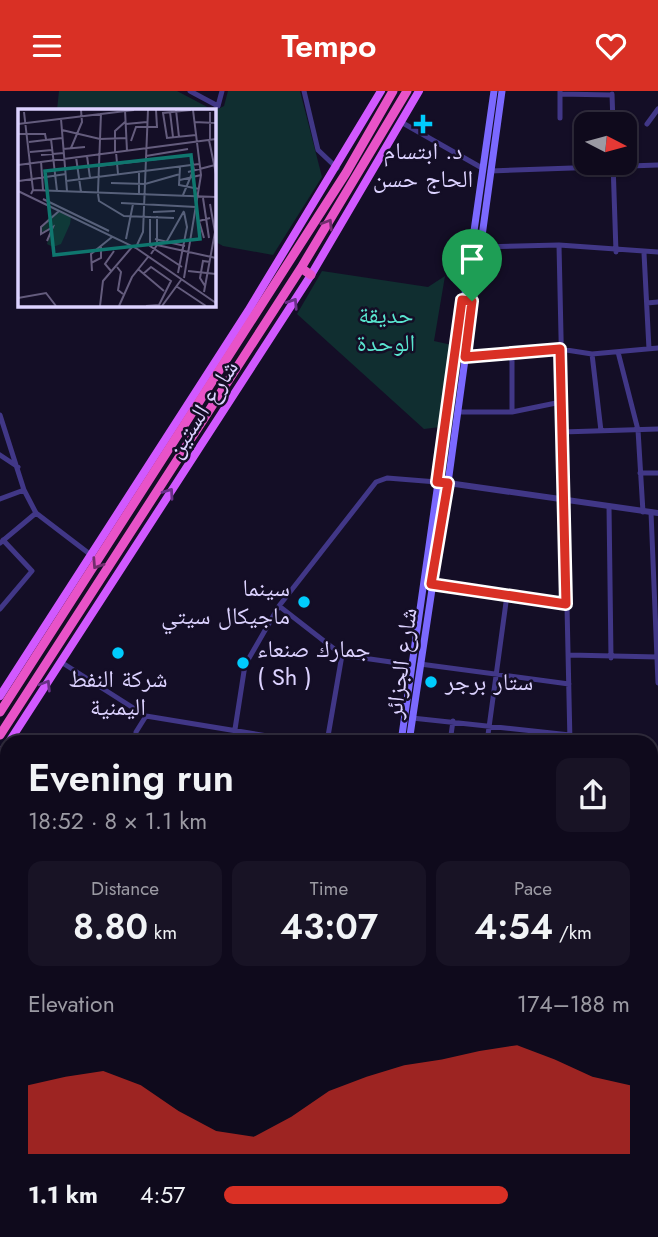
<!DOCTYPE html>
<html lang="en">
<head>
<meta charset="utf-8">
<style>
  body { margin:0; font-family:Jost,"Noto Naskh Arabic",sans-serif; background:#181325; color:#f1f3f6; height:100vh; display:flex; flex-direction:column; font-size:26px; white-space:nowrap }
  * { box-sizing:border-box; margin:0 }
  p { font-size:23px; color:#9b9aa3 }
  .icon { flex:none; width:38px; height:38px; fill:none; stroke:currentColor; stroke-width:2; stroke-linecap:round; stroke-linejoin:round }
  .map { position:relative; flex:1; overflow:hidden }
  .side { position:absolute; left:0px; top:644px; width:658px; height:502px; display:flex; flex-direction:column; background:#0f0a1c; border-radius:21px 21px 0 0; box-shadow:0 2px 5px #0004,0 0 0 2px #2f2b3b }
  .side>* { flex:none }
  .needle { width:46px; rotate:96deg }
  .buttons { position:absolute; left:574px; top:21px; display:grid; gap:14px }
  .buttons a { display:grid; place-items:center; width:63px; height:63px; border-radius:14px; background:#0f0a1c; box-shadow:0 2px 5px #0004,0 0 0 2px #2f2b3b; font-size:35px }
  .pin { position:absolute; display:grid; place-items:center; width:60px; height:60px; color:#fff; margin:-72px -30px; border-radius:50% 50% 50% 0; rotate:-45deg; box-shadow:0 0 7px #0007 }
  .pin .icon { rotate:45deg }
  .round { display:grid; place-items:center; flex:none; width:74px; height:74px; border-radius:14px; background:#181325 }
  .summary { display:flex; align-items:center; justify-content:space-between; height:119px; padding:0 28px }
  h1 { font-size:38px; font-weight:600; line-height:52px }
  .figures { display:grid; grid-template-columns:repeat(3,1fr); gap:10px; height:119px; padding:7px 28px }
  .figures div { display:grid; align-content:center; border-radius:14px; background:#181325; text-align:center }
  .figures b { font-size:35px; font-weight:600 }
  .figures small { font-size:19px; font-weight:400 }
  .figures p { font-size:19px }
  .chart { height:196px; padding:14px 28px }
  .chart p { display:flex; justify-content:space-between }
  .chart svg { width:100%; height:126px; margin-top:7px; fill:#d93025; opacity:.7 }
  ul { padding:0 28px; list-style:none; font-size:23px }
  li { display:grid; grid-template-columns:112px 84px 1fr; align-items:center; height:52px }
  li i { height:18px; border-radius:9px; background:#d93025 }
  header { display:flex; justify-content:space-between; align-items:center; height:91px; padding:0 28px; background:#d93025; color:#fff; font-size:32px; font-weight:600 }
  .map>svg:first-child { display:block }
  .green { fill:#102e30 }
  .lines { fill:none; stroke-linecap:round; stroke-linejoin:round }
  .minor { stroke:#413787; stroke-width:5 }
  .tertiary { stroke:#413787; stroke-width:6 }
  .secondary { stroke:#7b69ff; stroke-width:7 }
  .primary { stroke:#d159ff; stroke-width:8 }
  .trunk { stroke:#e853c8; stroke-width:9 }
  .oneway { stroke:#732d6f }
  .oneway2 { stroke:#693088 }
  .route-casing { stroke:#fff; stroke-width:14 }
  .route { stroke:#d93025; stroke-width:9 }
  .poi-dot { fill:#00ccfd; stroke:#140e26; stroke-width:2.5 }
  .labels { text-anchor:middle; stroke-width:5; stroke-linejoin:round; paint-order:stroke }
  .poi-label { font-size:24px; fill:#dcd2ff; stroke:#140e26 }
  .park-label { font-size:24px; fill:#59e5cf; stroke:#140e26 }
  .street-label { font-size:24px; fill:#dcd2ff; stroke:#140e26 }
  .inset-road { fill:none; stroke:#645c7d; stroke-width:2 }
  .view { fill:#0f766e; fill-opacity:0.15; stroke:#0f766e; stroke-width:3.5 }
  .inset-edge { fill:none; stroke:#dcd2ff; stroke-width:3.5 }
</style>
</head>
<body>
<header><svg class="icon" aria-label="menu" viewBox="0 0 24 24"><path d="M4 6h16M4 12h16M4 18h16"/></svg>Tempo<svg class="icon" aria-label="heart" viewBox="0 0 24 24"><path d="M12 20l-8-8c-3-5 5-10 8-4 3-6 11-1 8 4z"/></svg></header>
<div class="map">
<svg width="658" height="1146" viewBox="0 0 658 1146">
  <rect width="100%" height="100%" fill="#140e26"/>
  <!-- green -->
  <path class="green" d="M59,0H177L213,19H57Z
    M228,0H300L322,86L273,164L223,155L214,150V20L224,15Z
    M322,180L428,196L445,185L434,250L452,254L440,336L424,338L297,223Z"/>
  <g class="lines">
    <!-- minor -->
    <path class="minor" d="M190,0L218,15L222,0
      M304,0L318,59L337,77
      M560,3L612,4
      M612,3L613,33
      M560,27V0
      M401,31L482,77
      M647,33L658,18
      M613,72L616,161
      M490,80L658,74
      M559,154L570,651
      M479,156L559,154L658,161
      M644,162L649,258
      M647,212L658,211
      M618,261L638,339L643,421
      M592,263L601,340
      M465,266L560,258L592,263L658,257
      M458,321H512L561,311
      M512,321V263
      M0,324L24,399L36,422L91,464
      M562,341L658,338
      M0,364L18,376
      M640,382H658
      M0,408L24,399
      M609,415L611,567
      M651,421L658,592
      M0,452L36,422
      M431,493L566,513
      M279,515L342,564L412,574
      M0,518L32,480L3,449
      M569,564L658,566
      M61,571L146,625L304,651
      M420,573L569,593
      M412,627L570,644
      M136,651V641L146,625
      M233,651L245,574L279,515L376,391L387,387L437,391
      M327,651L342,564
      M450,651L453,630
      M487,651L507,504
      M529,651L530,640
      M651,666H658
      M0,758L7,759
      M651,790L658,791
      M0,808L7,809
      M0,921L7,903
      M651,953L658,954
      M651,1028L658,1029
      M0,1032L7,1034
      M484,1139L486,1146
      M506,1139L531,1146
      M535,1139L536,1146
      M579,1139V1146
      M6,1146L7,1103
      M73,1146V1139
      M197,1146V1139
      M374,1146L375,1139
      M402,1146L405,1139
      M656,1146L658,1144"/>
    <!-- tertiary -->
    <path class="tertiary" d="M448,392L658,422
      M0,1085L7,1087
      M229,1139L258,1146"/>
    <!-- secondary -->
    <path class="secondary" d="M401,651L494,0
      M409,651L448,392L502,0
      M326,1146L327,1139
      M337,1146L338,1139"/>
    <!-- primary -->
    <path class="primary" d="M0,605L248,220L381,0
      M9,651L311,184L419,0
      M0,662L7,654"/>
    <!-- trunk -->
    <path class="trunk" d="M301,177L311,184
      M0,621L346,82L393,0
      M0,644L301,177L407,0"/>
  </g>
  <!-- one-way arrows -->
  <defs><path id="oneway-chevron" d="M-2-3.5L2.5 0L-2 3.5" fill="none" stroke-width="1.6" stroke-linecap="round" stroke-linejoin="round" transform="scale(1.75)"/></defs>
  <g class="oneway">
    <use href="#oneway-chevron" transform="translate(328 133) rotate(-58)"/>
    <use href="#oneway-chevron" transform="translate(97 473) rotate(123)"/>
  </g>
  <g class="oneway2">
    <use href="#oneway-chevron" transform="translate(293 212) rotate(-57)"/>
    <use href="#oneway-chevron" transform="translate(169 402) rotate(-55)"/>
    <use href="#oneway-chevron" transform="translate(46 594) rotate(-58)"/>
  </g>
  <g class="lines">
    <defs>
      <path id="route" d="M462,209L472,210L465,266L560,258L566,513L431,493L448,392L437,391Z"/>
    </defs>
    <!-- route casing -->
    <use href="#route" class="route-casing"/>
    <!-- route -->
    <use href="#route" class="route"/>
  </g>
  <!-- markers -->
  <g class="poi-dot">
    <path d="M419.5 22.5h7v7h7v7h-7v7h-7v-7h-7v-7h7z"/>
    <circle cx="304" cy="511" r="7"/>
    <circle cx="118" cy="562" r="7"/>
    <circle cx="243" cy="572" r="7"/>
    <circle cx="431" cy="591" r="7"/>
  </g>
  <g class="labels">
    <!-- poi labels -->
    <g class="poi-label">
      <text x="423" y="68">د. ابتسام<tspan x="423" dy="28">الحاج حسن</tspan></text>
      <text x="290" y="505" text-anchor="end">سينما<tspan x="290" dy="28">ماجيكال سيتي</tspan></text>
      <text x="257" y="566" text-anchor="start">جمارك صنعاء<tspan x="257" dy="28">( Sh )</tspan></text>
      <text x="118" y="596">شركة النفط<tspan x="118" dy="28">اليمنية</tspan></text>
      <text x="445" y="599" text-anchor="start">ستار برجر</text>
    </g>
    <!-- park labels -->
    <g class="park-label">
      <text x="386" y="232">حديقة<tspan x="386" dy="28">الوحدة</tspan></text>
    </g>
    <!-- street labels -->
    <g class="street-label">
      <text transform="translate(202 318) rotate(-57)" y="8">شارع الستين</text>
      <text transform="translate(401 572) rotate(-82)" y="8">شارع الجزائر</text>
    </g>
  </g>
  <!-- overview -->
  <g transform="translate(18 18)">
    <rect width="198" height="198" fill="#140e26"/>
    <path d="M42,103L53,108L52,115L43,135L35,138L29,135L35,117L23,124L24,118L31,108Z" fill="#102e30"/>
    <path class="inset-road" d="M107,1L109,42M158,1L161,28M173,1L145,4L149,29L178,26M6,3L15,81M152,3L155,28M43,10L49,82M176,13L198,14M0,15L116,1M108,15L129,13M44,21L82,30L109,29M0,25H27L28,30M33,30L39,82M191,31L198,65M192,31V3M113,32L118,18H139L138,1M11,33L44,29M53,39L64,13L63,1M45,40L67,38M12,43L34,41M98,43L100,65M97,44V22L107,13M23,46L46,44M69,47L72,69M128,47L170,40M58,48L63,83M23,52L25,81M0,56L198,30M81,57L173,46L176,61M162,58L161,76L181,80M170,63L197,56M162,71L183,66M1,72L48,65M48,72L181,55M93,74L127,75L162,65M0,82L118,139L198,194M80,83L83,4M13,85L15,81L198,88M80,85L81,92L106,107L156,109M121,85V63M165,86L175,62M185,89L191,129M25,90L91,122M103,94L178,98M135,103L157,102M132,107V137L164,158M186,129L181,112L192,109M108,130L115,95M137,130L167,137M29,132L35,118L23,125V118L41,102M149,132L166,102M119,136L125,123L130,1M139,136L198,149M133,145L139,136V107M73,154L83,149V138M99,158L103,163L100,181L105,185M120,160L146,182M74,162L73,145L94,128M93,162L87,155L96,142M170,162L198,165M160,164L169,118L166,103M125,165L133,158L153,172L141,196L128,197M166,169L183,66L175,1M158,177L188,197M187,177L182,169L185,152L192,153M186,183L197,123L192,95M0,189L28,184L38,197M82,197L85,172L114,138M101,197L114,168L130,148M144,197L163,171"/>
    <path class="view" d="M173,46L182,130L36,146L27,62Z"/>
    <rect width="198" height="198" class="inset-edge"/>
  </g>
</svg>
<div class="buttons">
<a><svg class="needle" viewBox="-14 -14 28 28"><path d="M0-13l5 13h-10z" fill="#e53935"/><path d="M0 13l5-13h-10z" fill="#9b9aa3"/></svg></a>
</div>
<div class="pin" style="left:472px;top:210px;background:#1e9e55"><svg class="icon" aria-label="arrive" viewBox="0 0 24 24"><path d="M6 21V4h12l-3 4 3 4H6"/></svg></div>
<section class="side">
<div class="summary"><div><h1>Evening run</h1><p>18:52 · 8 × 1.1 km</p></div><a class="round"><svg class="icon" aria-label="share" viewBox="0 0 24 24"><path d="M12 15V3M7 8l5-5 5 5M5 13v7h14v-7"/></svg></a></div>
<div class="figures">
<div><p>Distance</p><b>8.80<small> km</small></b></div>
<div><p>Time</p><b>43:07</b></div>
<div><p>Pace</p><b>4:54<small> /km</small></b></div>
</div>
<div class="chart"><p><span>Elevation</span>174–188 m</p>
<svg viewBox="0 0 160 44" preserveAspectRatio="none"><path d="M0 44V20L10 17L20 15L30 20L40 29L50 36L60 38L70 31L80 22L90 17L100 13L110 11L120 8L130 6L140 11L150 17L160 20V44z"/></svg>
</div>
<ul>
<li><b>1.1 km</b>4:57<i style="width:70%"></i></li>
</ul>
</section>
</div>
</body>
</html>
